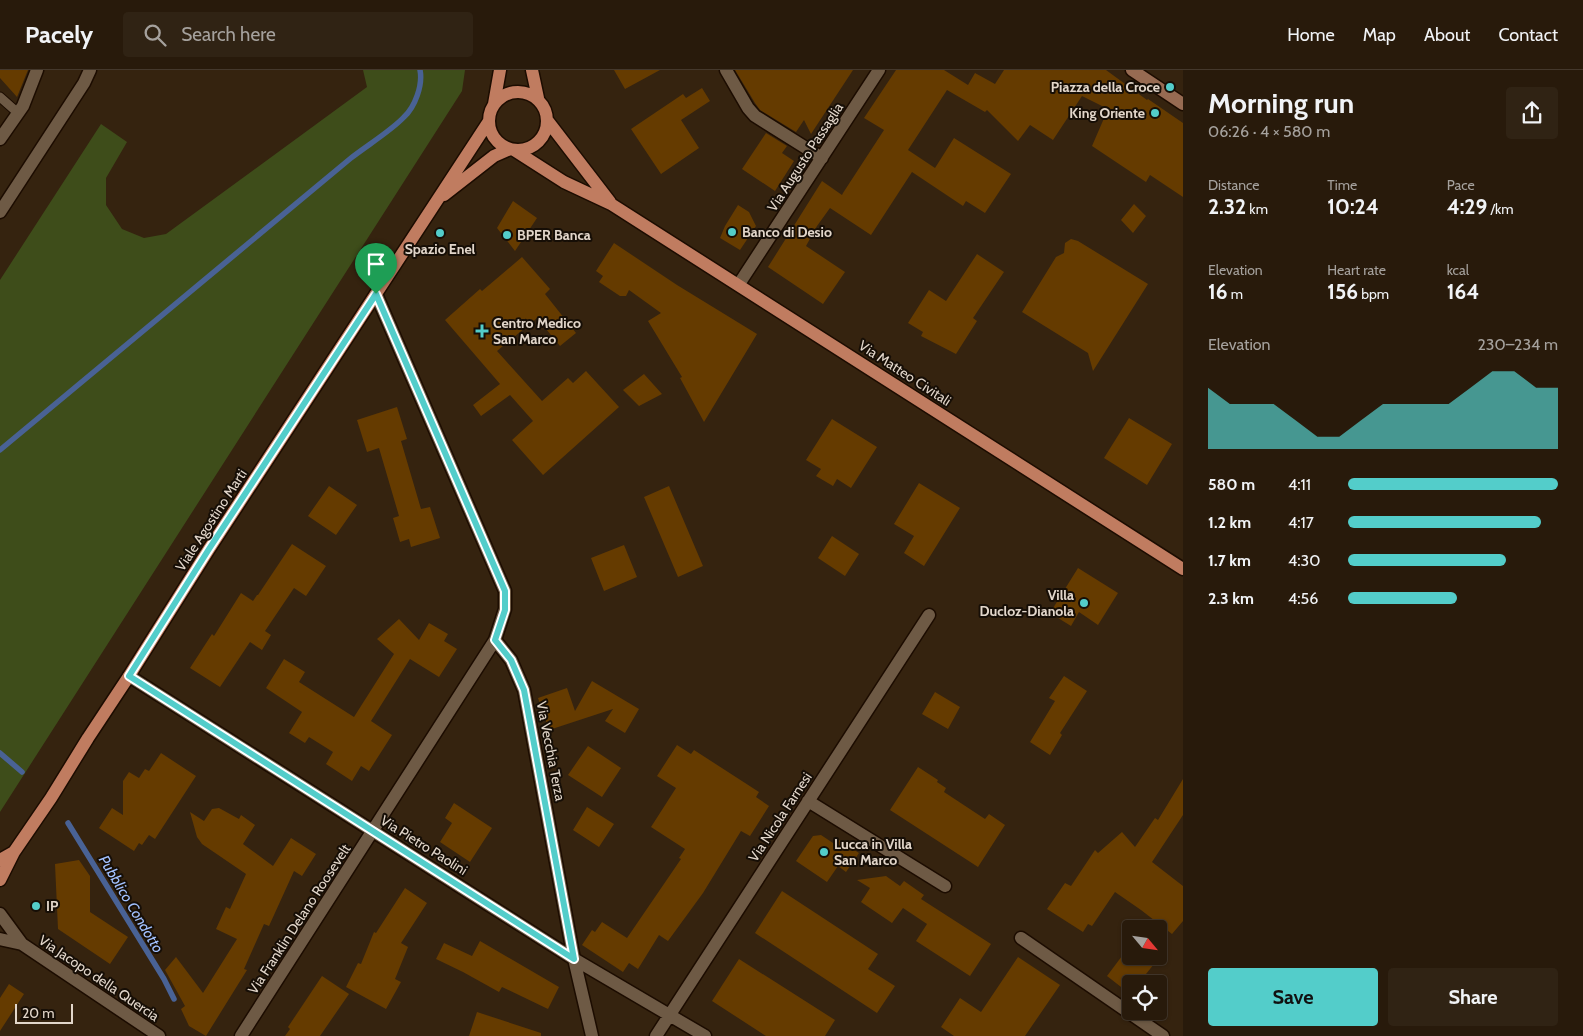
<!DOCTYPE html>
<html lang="en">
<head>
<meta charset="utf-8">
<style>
  body { margin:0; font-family:Cabin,sans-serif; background:#302314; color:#f1f3f6; height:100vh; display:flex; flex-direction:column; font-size:19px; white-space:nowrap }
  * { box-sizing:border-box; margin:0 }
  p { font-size:16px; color:#a5a19d }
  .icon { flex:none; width:28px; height:28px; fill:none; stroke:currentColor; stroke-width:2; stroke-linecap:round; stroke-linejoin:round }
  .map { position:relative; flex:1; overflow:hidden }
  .panel { display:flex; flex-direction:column; background:#281a0b; width:400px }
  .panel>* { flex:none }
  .needle { width:32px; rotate:119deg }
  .tools { position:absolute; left:1122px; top:850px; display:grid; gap:10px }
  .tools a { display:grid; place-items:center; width:45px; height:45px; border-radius:5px; background:#281a0b; box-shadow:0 1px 4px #0004,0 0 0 1px #44382c; font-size:25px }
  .scale { position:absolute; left:15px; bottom:12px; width:58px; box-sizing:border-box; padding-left:5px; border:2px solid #e2d6ca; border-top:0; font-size:14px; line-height:18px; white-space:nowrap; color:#e2d6ca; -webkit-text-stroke:4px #160e06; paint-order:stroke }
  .pin { position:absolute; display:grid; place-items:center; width:42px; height:42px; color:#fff; margin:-51px -21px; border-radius:50% 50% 50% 0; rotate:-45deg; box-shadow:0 0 5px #0007 }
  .pin .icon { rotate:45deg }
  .round { display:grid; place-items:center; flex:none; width:52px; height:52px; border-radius:5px; background:#302314 }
  .summary { display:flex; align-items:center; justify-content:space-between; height:85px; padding:0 25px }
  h1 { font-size:28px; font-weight:700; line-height:38px }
  .stats { display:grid; grid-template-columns:repeat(3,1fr); gap:8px; height:85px; padding:5px 25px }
  .stats div { display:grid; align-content:center }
  .stats b { font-size:21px; font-weight:700 }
  .stats small { font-size:14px; font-weight:400 }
  .stats p { font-size:14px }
  .chart { height:140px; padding:10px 25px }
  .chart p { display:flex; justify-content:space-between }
  .chart svg { width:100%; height:90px; margin-top:5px; fill:#53cdca; opacity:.7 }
  .primary-button { display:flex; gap:10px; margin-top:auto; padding:10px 25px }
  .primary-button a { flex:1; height:58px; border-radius:5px; background:#53cdca; color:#111; font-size:20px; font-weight:700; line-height:58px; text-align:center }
  .primary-button a+a { background:#302314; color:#f1f3f6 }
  ul { padding:0 25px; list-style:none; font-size:16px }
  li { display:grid; grid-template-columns:80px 60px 1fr; align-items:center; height:38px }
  li i { height:12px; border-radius:6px; background:#53cdca }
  header { display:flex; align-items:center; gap:30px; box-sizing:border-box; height:70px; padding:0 25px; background:#281a0b; border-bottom:1px solid #44382c }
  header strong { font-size:24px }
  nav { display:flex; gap:28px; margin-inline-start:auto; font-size:18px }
  .search { width:350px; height:45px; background:#302314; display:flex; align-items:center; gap:12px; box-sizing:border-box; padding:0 18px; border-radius:5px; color:#a5a19d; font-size:19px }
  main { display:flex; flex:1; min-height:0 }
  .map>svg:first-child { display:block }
  .green { fill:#3e4d1a }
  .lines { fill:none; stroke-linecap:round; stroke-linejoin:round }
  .stream { stroke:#496295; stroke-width:5.5 }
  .building { fill:#653b00 }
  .lane-casing { stroke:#1c0c00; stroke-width:11 }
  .street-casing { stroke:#1c0c00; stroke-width:15 }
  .secondary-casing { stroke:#1c0c00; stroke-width:15 }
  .primary-casing { stroke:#1c0c00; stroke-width:15 }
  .lane { stroke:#6e5a45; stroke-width:9 }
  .street { stroke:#6e5a45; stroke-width:12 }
  .secondary { stroke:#976b52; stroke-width:12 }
  .primary { stroke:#c07c60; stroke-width:12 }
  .route-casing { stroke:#fff; stroke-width:10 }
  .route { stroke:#53cdca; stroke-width:6 }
  .poi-dot { fill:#53cdca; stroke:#160e06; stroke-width:2 }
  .labels { text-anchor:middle; stroke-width:4; stroke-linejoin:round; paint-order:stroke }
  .poi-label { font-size:14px; font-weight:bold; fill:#e2d6ca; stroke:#160e06; text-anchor:start }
  .street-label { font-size:14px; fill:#e2d6ca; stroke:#160e06 }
  .water-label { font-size:15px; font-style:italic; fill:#a2c1ff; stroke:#160e06 }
</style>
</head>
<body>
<header>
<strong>Pacely</strong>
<div class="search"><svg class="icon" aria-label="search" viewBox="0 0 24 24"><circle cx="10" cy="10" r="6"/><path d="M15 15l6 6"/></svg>Search here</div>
<nav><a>Home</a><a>Map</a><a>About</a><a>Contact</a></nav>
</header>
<main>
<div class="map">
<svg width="1183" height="966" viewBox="0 0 1183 966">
  <rect width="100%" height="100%" fill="#35230f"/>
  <!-- green -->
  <path class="green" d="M363,0H465L462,21L0,742V210L101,54L127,72L106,108V135L122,159L144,168L166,164L367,17Z"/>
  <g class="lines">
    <!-- stream -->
    <path class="stream" d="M0,380L351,88C366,76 391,61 404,47C415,37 423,15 420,0
      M0,683L22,702
      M68,753L164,909L174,929"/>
  </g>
  <!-- building -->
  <path class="building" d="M0,0H28L17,27L0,8Z
    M614,0H660L625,19Z
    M735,0H853L811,64L804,50L796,62L760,40L755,33Z
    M896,0H944L968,15L975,3L995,14L1004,0H1106L1147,30L1148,29L1183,53V127L1150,105L1146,112L1092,76L1108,39L1082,26L1053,70L1030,55L1018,71L987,40L985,42L947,20L908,80L935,98L954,68L1011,104L985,143L966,131L963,136L912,102L871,165L830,138L817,156L806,176L845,202L823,234L768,197L822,111L842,125L843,123L884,60L864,48Z
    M702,18L710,31L681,50L699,78L661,104L631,59L683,24L686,28Z
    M766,63L787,76L782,83L794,91L775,121L742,99Z
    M513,131L537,148L515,181L497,158Z
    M1134,134L1146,146L1133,163L1121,150Z
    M738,135L749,142L756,156L740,180L720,168L725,156Z
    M1071,169L1078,171L1148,214L1093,301L1088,283L1022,242L1056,187L1064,183L1065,173Z
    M614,173L677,215L757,264L704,352L680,308L682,307L648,251L661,243L629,220L626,226H620L599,212L603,206L596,201Z
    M977,184L1004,202L973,248L977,251L956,284L921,266L923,262L908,253L929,220L946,231Z
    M522,187L550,219L545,224L576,263L560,276L537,248L497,281L542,331L568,308L573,313L586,301L619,337L543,405L512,370L533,351L510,325L481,346L473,335L500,314L445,250L480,219L482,221Z
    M644,304L662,324L639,336L623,320Z
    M397,337L407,369L401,371L421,439L430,437L440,468L411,477L409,469L400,472L393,448L399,446L379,378L367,382L357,350Z
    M1129,348L1172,374L1147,415L1104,388Z
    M832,349L877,377L851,418L837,409L833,416L816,406L821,399L806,390Z
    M919,413L960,438L924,496L904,483L914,466L894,454Z
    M329,416L357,435L336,465L308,446Z
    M669,416L703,496L678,507L644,427Z
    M832,466L859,484L845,506L818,488Z
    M292,474L326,496L306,526L294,518L265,561L271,565L262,580L250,572L220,617L190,598L212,564L214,566L241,523L253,531L257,525H258Z
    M624,475L637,507L604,521L591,488Z
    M1078,498L1118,523L1098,555L1079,542L1071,556L1050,543Z
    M399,549L419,570L429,553L448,564L444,571L457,579L439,607L410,589L371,651L392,665L369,701L361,696L352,711L326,694L333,682L309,667L305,673L289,663L302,642L266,618L284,589L305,602L299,612L354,647L394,584L377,569Z
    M1064,606L1087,621L1060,663L1062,665L1050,685L1030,672L1055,631L1049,628Z
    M592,611L639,639L625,663L605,651L613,639L549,660L538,628L567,618L575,641Z
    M935,622L960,637L948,659L922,644Z
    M677,675L691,684L694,680L759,722L756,727L769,736L750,766L741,761L703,823L668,871L659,865L638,899L629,893L623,902L582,875L592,860L595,862L602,852L627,868L681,789L679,788L685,779L651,757L676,718L657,706Z
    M588,676L621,698L602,727L568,705Z
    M161,683L196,706L155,769L149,765L142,775L139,773L134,781L99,758L112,738L123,745V711L129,702L139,708L145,699L149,701Z
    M918,697L938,710L937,712L946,718L944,722L985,749L989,744L1005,755L978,797L890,740Z
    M1183,709V745L1152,792L1183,816V851L1172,864L1141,840L1115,822L1092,856L1088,854L1083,862L1047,839L1065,813L1071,816L1095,780L1098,783L1122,762L1135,777L1155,748L1158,750Z
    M454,733L492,758L470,792L440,772L452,753L445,748Z
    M587,737L614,754L599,777L573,760Z
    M219,738L239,749L241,745L255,755L243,774L273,796L291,768L316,784L302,806L294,801L269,856L264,854L244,899L247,900L206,966L189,956L181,939L185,936L165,900L176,887L203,923L237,869L216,859L226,837L230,839L246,804L202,774L197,767L190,742L204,751L212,739Z
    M821,765L836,775L839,770L859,783L846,802L838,796L827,812L796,791L813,766Z
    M79,790L90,806V842L128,867L110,894L58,859L55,794Z
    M886,806L900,816L904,811L924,825L921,829L991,874L970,906L916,871L927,854L903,838L892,853L861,832L870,818L857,810Z
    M405,818L427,833L401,873L408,877L395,909L401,912L386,939L346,917L358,893L361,894L374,862L376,863Z
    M782,821L878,884L868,899L895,916L877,943L755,863Z
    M480,871L559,917L548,939L502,917L499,922L463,902L436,889L444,873L472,886Z
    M1122,886H1144L1154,894L1138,914H1131L1130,924L1107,906Z
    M1018,887L1060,915L1025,966H954L941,957L960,928L981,942Z
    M739,889L835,950L825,966H766L712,931Z
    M322,906L349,924L320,966H285L290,959L288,957Z
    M9,914L24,924L0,961V928Z
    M477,942L541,963V966H469Z"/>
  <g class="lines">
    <defs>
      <path id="lane" d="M0,27L18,43"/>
      <path id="street" d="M726,0L748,38L755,46L822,88
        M0,69L23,36L37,0
        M0,142L84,13L90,0
        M739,214L879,0
        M495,570L511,590L524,620L574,889L592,966
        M129,606L574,889L705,966
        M808,731L945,816
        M0,844L22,874L0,869
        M1021,868L1163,966
        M22,874L159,966
        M241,966L495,570L505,539V521L376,224
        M656,966L929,545"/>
      <path id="secondary" d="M1132,0L1183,34"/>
      <path id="primary" d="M532,0L538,28
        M489 51a29 29 0 1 1 58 0a29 29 0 1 1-58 0Z
        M494,34L500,0
        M547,50L610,132
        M514,80L564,112L611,134L1183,499
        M444,125L494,86L510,79
        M14,782L51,728L88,668L129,606L209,479L489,51
        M0,790L14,782L0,810"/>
    </defs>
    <!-- lane casing -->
    <use href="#lane" class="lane-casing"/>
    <!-- street casing -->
    <use href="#street" class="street-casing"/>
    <!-- secondary casing -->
    <use href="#secondary" class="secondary-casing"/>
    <!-- primary casing -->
    <use href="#primary" class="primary-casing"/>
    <!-- lane -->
    <use href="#lane" class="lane"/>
    <!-- street -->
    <use href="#street" class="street"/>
    <!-- secondary -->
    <use href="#secondary" class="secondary"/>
    <!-- primary -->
    <use href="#primary" class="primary"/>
  </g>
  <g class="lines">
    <defs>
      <path id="route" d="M376,224L505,521V540L495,570L511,590L524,620L574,889L129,606L209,479Z"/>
    </defs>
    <!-- route casing -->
    <use href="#route" class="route-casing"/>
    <!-- route -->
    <use href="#route" class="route"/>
  </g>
  <!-- markers -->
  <g class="poi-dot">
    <circle cx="1170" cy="17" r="5"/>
    <circle cx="1155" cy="43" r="5"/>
    <circle cx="732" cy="162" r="5"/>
    <circle cx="440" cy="163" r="5"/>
    <circle cx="507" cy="165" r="5"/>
    <path d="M479.5 253.5h5v5h5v5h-5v5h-5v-5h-5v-5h5z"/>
    <circle cx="1084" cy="533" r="5"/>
    <circle cx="824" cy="782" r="5"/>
    <circle cx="36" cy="836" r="5"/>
  </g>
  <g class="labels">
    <!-- poi labels -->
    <g class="poi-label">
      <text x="1160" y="22" text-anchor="end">Piazza della Croce</text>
      <text x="1145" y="48" text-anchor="end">King Oriente</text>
      <text x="742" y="167">Banco di Desio</text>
      <text x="517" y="170">BPER Banca</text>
      <text x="440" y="184" text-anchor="middle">Spazio Enel</text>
      <text x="493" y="258">Centro Medico<tspan x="493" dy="16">San Marco</tspan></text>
      <text x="1074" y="530" text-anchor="end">Villa<tspan x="1074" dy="16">Ducloz-Dianola</tspan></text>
      <text x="834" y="779">Lucca in Villa<tspan x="834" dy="16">San Marco</tspan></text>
      <text x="46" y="841">IP</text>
    </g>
    <!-- street labels -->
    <g class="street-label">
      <text transform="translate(805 87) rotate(-57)" y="5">Via Augusto Passaglia</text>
      <text transform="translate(905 303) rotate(33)" y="5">Via Matteo Civitali</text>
      <text transform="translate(211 450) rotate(-57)" y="5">Viale Agostino Marti</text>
      <text transform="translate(551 681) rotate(79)" y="5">Via Vecchia Terza</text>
      <text transform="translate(780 747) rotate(-57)" y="5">Via Nicola Farnesi</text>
      <text transform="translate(424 775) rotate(32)" y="5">Via Pietro Paolini</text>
      <text transform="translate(299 849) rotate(-57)" y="5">Via Franklin Delano Roosevelt</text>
      <text transform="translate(99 908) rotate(34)" y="5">Via Jacopo della Quercia</text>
    </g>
    <!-- water labels -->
    <g class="water-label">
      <text transform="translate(131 834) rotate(59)" y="5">Pubblico Condotto</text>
    </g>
  </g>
</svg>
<div class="tools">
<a><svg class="needle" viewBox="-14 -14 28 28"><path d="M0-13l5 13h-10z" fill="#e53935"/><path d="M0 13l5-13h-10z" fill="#a5a19d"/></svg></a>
<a><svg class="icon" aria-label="locate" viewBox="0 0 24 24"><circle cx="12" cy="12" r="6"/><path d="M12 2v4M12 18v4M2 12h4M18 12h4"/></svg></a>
</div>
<div class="scale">20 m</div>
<div class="pin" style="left:376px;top:224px;background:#1e9e55"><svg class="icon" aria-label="arrive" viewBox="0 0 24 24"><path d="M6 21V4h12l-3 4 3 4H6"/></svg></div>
</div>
<section class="panel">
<div class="summary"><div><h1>Morning run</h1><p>06:26 · 4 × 580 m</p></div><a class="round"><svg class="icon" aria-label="share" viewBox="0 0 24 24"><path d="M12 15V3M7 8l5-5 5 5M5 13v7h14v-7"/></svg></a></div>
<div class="stats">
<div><p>Distance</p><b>2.32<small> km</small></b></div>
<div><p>Time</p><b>10:24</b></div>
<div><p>Pace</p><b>4:29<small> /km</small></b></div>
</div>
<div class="stats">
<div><p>Elevation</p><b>16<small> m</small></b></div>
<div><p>Heart rate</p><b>156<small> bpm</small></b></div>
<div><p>kcal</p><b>164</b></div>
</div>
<div class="chart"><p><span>Elevation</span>230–234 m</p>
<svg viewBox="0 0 160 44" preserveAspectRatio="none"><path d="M0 44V14L10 22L20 22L30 22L40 30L50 38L60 38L70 30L80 22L90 22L100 22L110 22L120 14L130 6L140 6L150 14L160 14V44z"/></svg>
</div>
<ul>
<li><b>580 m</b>4:11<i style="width:100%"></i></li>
<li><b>1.2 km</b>4:17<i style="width:92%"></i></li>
<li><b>1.7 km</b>4:30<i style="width:75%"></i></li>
<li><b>2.3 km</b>4:56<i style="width:52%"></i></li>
</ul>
<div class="primary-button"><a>Save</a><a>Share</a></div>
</section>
</main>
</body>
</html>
